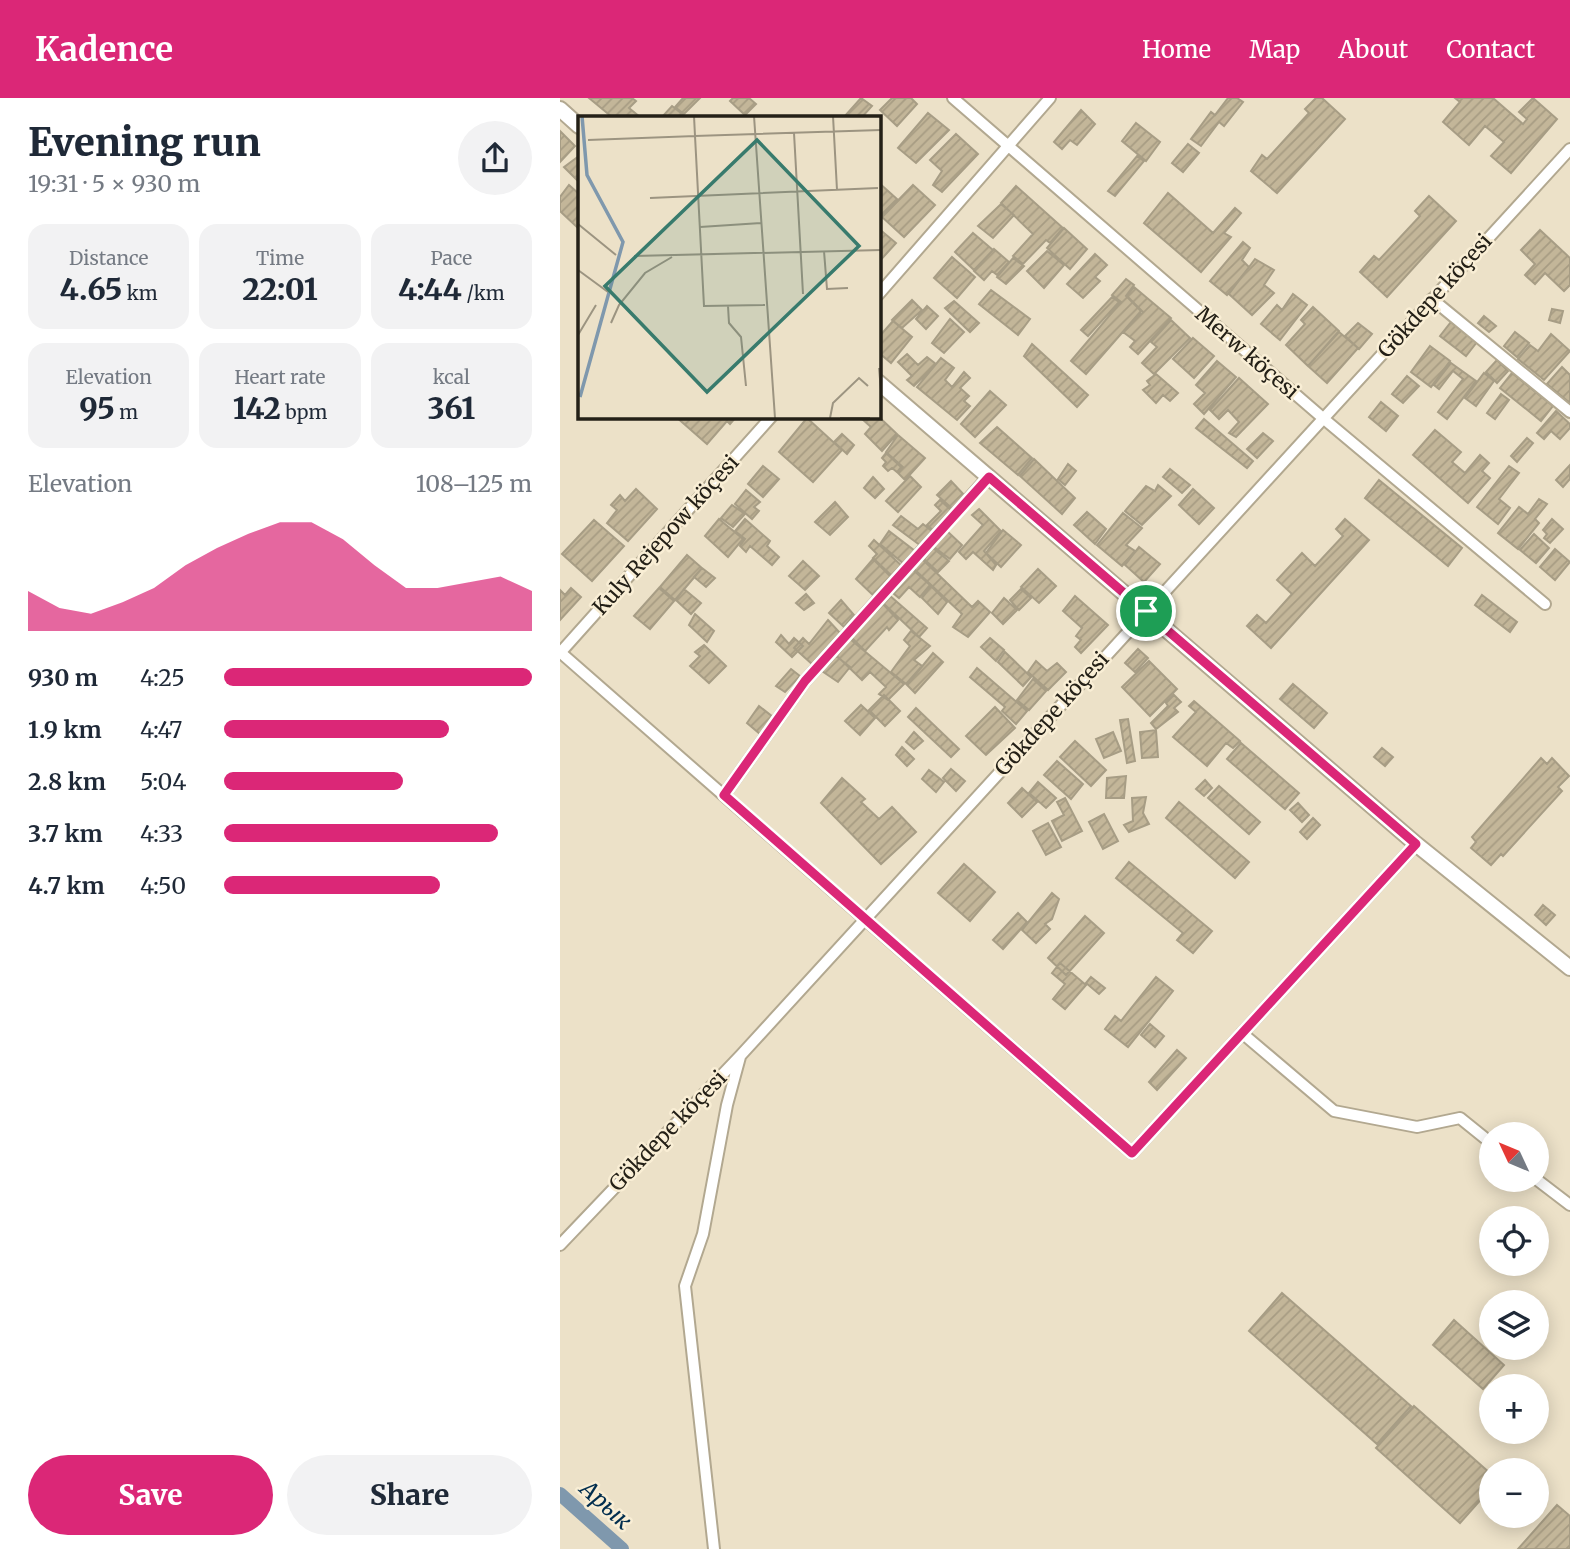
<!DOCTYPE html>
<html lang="en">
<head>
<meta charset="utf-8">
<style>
  body { margin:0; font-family:Merriweather,serif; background:#f2f2f3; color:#1f2937; height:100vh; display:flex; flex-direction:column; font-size:26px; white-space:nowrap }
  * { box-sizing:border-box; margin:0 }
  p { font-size:23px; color:#747a83 }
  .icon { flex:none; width:38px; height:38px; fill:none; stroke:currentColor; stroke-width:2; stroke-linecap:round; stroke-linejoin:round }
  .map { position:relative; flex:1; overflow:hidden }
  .details { display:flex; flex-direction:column; background:#fff; width:560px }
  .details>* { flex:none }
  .needle { width:46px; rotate:314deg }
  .fabs { position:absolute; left:919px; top:1024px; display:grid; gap:14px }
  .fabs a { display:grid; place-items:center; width:70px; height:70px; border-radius:50%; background:#fff; box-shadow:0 4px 18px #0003; font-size:35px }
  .pin { position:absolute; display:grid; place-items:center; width:60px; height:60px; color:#fff; margin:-30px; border:4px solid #fff; border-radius:50%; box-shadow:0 2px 7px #0007 }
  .round { display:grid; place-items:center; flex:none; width:74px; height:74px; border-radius:37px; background:#f2f2f3 }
  .head { display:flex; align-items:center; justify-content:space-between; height:119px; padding:0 28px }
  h1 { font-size:38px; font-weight:800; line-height:52px }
  .figures { display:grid; grid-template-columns:repeat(3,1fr); gap:10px; height:119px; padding:7px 28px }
  .figures div { display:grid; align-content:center; border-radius:18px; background:#f2f2f3; text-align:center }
  .figures b { font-size:30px; font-weight:800 }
  .figures small { font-size:19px; font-weight:400 }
  .figures p { font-size:19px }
  .chart { height:196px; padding:14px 28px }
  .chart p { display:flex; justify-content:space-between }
  .chart svg { width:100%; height:126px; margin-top:7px; fill:#db2777; opacity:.7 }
  .action { display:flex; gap:14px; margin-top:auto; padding:14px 28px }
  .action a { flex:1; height:80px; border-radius:42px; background:#db2777; color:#fff; font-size:28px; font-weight:800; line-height:80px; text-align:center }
  .action a+a { background:#f2f2f3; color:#1f2937 }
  ul { padding:0 28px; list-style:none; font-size:23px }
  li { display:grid; grid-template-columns:112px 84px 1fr; align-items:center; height:52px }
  li i { height:18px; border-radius:9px; background:#db2777 }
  header { display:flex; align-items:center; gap:42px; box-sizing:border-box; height:98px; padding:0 35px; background:#db2777; color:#fff }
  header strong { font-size:33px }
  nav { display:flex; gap:38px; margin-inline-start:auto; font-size:24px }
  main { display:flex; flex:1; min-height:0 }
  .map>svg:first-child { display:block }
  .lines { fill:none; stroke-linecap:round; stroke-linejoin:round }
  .canal { stroke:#7f98ad; stroke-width:14 }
  .building { fill:url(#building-hatch); stroke:#a79d85; stroke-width:2 }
  .minor-casing { stroke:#b2a890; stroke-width:14 }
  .tertiary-casing { stroke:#b2a890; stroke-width:18 }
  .minor { stroke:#fff; stroke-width:10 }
  .tertiary { stroke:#fff; stroke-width:14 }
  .route-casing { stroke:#fff; stroke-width:14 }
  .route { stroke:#db2777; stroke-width:9 }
  .labels { text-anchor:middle; stroke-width:5; stroke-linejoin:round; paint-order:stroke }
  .street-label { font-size:21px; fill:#242017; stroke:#f9eed5 }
  .water-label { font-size:23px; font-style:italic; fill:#022e4e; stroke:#f9eed5 }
  .inset-river { fill:none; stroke:#7f98ad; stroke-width:3.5 }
  .inset-road { fill:none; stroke:#9c9481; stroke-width:2 }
  .view { fill:#387b6d; fill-opacity:0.15; stroke:#387b6d; stroke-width:3.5 }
  .inset-edge { fill:none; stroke:#242017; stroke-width:3.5 }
</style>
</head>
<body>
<header>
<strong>Kadence</strong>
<nav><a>Home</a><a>Map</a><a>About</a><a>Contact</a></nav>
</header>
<main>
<section class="details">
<div class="head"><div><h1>Evening run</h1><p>19:31 · 5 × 930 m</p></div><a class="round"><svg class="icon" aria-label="share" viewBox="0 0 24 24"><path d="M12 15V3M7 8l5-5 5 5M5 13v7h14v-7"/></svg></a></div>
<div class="figures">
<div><p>Distance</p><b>4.65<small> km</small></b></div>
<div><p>Time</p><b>22:01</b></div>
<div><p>Pace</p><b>4:44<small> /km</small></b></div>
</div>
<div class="figures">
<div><p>Elevation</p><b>95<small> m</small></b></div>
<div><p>Heart rate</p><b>142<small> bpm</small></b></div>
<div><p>kcal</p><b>361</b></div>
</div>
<div class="chart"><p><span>Elevation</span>108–125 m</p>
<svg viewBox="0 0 160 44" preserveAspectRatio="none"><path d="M0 44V30L10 36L20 38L30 34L40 29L50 21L60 15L70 10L80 6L90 6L100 12L110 21L120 29L130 29L140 27L150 25L160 30V44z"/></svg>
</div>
<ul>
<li><b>930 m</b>4:25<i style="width:100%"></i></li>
<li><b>1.9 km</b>4:47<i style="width:73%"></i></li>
<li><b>2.8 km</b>5:04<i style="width:58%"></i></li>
<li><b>3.7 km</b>4:33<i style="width:89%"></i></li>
<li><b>4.7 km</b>4:50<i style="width:70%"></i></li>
</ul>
<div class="action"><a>Save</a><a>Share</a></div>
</section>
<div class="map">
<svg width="1010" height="1451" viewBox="0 0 1010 1451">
  <defs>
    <pattern id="building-hatch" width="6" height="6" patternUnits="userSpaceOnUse" patternTransform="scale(1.75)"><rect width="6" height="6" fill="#c3b699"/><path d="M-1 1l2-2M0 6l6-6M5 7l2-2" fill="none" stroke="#a79c83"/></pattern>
  </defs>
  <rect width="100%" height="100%" fill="#ece1c8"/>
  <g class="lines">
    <!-- canal -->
    <path class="canal" d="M0,1396L62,1451"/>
  </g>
  <!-- building -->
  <path class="building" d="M29,0H72L76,3L69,10L80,19H52Z
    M123,0H140L124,16L115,9Z
    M173,0H189L196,6L185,17L170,3Z
    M301,0L312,8L302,19H284Z
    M332,0H351L357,6L337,28L320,12Z
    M668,0H677L683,4L664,28L659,24L641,48L631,41L651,14L655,17Z
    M756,0H762L785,21L717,95L691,73L702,57L707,61L749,15L745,11Z
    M895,0H933L963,26L967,21L959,14L973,0L997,21L951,75L931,58L944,44L925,28L909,47L883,24L900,4Z
    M112,8L126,19H102Z
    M521,12L535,26L517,47L510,42L502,51L494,44Z
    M368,15L389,32L356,65L338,50Z
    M576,25L600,44L586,63L562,43Z
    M0,33L15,48L0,64Z
    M396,36L418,56L382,94L373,87L382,73L370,62Z
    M628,46L639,55L623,74L612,65Z
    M19,58V84L4,69Z
    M577,58L584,63L555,98L548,93Z
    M318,84L337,101L320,118L318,116Z
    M9,87L19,96V131L0,113V99Z
    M353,87L375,107L344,139L322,119Z
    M456,88L503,130L490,145L486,142L463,166L453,158L473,136L441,105Z
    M608,95L653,135L675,110L681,115L664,135L671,139L641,174L584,125Z
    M869,98L896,123L827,199L800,174L814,158L819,162L860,118L855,113Z
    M441,106L454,117L433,140L418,128Z
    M318,130L336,145L318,165Z
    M504,130L527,151L510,171L487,150Z
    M980,132L1010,160V187L1004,193L985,175L975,186L965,177L975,166L961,152Z
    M413,135L433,152L414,172L395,154Z
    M683,144L690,150L682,162L689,169L667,197L650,183Z
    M434,151L449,164L437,177L432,173L424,182L414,173Z
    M487,153L504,167L484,190L467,173Z
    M535,156L547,167L535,179L540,183L523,200L507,186Z
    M392,159L415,179L397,200L374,180Z
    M453,160L464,168L446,186L437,179Z
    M695,161L714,172L704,187L714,195L692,217L669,196Z
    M566,181L574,187L566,198L581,213L526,276L511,263L561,204L552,197Z
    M574,189L611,220L578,256L570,249L575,243L563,234L583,214L567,198Z
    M431,192L470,221L458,237L419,206Z
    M733,196L747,207L720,242L701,226L717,207L722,212Z
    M552,199L559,204L528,238L521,232Z
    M352,202L362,212L342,230L332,222Z
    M394,203L419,225L410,234L385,210Z
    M367,208L378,218L366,231L356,221Z
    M753,209L779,233L748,268L726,247L745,226L741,222Z
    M992,211L1003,213L1000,225L989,222Z
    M924,218L936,228L929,234L918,225Z
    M390,221L404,234L384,255L372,245Z
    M611,222L630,240L594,276L582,265L597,249L591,244Z
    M333,223L352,239L331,265L318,254V240Z
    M891,224L917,244L906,258L880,238Z
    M798,225L812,236L799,251L785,238Z
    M779,234L798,250L767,285L748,268Z
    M955,234L969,245L957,259L944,248Z
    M991,236L1010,253L984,282L958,261L970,247L978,253Z
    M633,240L654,258L634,280L613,261Z
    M472,246L528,297L517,309L464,258Z
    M870,248L890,263L871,289L851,274Z
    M347,256L358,267L367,259L376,266L354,288L347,282L352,278L338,264Z
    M381,260L394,270L385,282L392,289L404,274L410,280L400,290L409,298L404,303L410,308L397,322L357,289Z
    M937,262L948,273L937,285L926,274Z
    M657,263L676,279L644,316L634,306L645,295L636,287Z
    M891,265L916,283L887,321L878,314L903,281L893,273L879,291L874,287Z
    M1002,269L1010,277V305L987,286Z
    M924,275L934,283L916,308L905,300Z
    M952,275L993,308L981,323L940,290Z
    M596,276L618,295L610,303L603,297L596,305L583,292L590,287L587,283Z
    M847,278L859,288L843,305L832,296Z
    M679,280L708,306L676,339L669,335L679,324L668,312L659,321L650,312Z
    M430,293L446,307L415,339L401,326Z
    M941,296L949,302L935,321L927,315Z
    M821,304L838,318L826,333L809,319Z
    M996,313L1010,326V330L1000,341L991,333L984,341L977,335Z
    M115,318H177L170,326L167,323L147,346Z
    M318,318L337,336L322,353L305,336L311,329L300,319Z
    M247,320L282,352L253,384L219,354Z
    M644,321L693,363L687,370L636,330Z
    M437,329L472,360L458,377L420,345Z
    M875,332L901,354L892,364L905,375L920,357L929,365L922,373L930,380L908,405L853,357Z
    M703,335L713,343L697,360L687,351Z
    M282,336L294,347L287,356L274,344Z
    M338,337L365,360L345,382L338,375L343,369L326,354Z
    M967,340L973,345L957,364L951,358Z
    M326,355L341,369L337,374L332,370L328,373L323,368L326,364L322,360Z
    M474,361L515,400L502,416L460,378Z
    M508,366L516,373L505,387L498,381Z
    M1010,367V381L1003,389L996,382Z
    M203,368L219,381L203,399L188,386Z
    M949,368L959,375L939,401L950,410L938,426L917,409Z
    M610,371L630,387L622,395L603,379Z
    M350,378L361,389L338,414L326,403Z
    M313,379L324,391L315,400L304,390Z
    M819,382L902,450L888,468L805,400Z
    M391,383L407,400L395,413L377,397Z
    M598,387L611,398L582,427L565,413L586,388L595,393Z
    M76,391L97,411L68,443L47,425L57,412L51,407L60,397L65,403Z
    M633,391L654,410L639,426L619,407Z
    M186,392L200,404L194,409L199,413L192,421L175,406Z
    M979,401L987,406L975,421L979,425L958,451L938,435L959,409L968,416Z
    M380,402L393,414L375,434L367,427L381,413L375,407Z
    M275,404L288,419L270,437L255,424Z
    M172,407L185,416L173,429L161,420Z
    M419,411L441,433L424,453L436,467L433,472L413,454L406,461L399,454L423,427L412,417Z
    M527,414L546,431L535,446L514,427Z
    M563,415L582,430L566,447L575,453L562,468L537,447Z
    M341,418L358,431L363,426L373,434L361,448L333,427Z
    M159,421L183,441L168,459L145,438Z
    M185,421L210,443L207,448L219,459L212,467L190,448L186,454L180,448L185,441L175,433Z
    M785,421L809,442L711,550L687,528L697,517L706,525L732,496L717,482L742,455L755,468L783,438L776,431Z
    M992,421L1003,431L990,445L984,440L987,436L983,432Z
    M34,422L64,448L32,483L2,456Z
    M443,432L461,447L441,469L426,455Z
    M329,433L355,453L344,466L320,446Z
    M387,433L402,447L390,461L374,449Z
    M974,436L989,450L976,465L960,452Z
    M314,442L343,469L333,479L313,460L317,456L309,448Z
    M579,449L600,466L584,484L565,467Z
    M373,450L389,463L378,474L364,461Z
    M995,451L1010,464L995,482L980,469Z
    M127,457L142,470L115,502L100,489Z
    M313,461L332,480L315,499L296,481Z
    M362,461L412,509L418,503L430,514L408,539L393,529L402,516L353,470Z
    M243,463L259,478L245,492L229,478Z
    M142,470L155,480L146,489L134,479Z
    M352,471L370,487L360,499L349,489L339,500L333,495Z
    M478,471L496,488L479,505L461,489Z
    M371,488L387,504L378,516L362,500Z
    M11,490L21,499L0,522V492L5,497Z
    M99,490L114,503L90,531L74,518Z
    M124,491L141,505L131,516L116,502Z
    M461,491L471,500L459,512L450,502Z
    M246,496L254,505L244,512L236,505Z
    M329,497L367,530L359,539L323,505Z
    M922,497L957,524L950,534L915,507Z
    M515,498L548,527L521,555L515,549L521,542L516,538L522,530L503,513Z
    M444,500L457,512L443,526L432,515Z
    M281,502L294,517L284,529L269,515Z
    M323,506L338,522L329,532L327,529L305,553L291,539Z
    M135,516L154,533L147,544L129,527Z
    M268,522L280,535L252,566L234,550L243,540L249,546Z
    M351,533L370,548L354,562L362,568L346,586L331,574L350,548L344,542Z
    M221,537L229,546L234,540L243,548L232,559L216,544Z
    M430,540L444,552L436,563L421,549Z
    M290,541L344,586L328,602L319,596L326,589L310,574L302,582L277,558Z
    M144,547L166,568L149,585L130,568L140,558L135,554Z
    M578,551L588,560L575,574L565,565Z
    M445,554L471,579L463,588L438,564Z
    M373,555L383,564L355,595L347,587Z
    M276,558L290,569L278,584L262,573Z
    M476,563L487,573L497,565L506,574L488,592L468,574Z
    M589,563L617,591L590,618L562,589Z
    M417,570L467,613L456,626L442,613L445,609L410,579Z
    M231,571L240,578L225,594L216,588Z
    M473,581L486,593L469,612L457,602Z
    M733,586L767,615L754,630L720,601Z
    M324,597L340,613L325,628L309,612Z
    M614,597L621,604L614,610L618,614L596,631L591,625L608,608L606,605Z
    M634,603L680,643L673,650L666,645L647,668L613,639L636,614L629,608Z
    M301,607L315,620L300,637L285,623Z
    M199,608L213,619L200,636L187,625Z
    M435,609L455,630L426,657L406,638Z
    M356,610L399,651L391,659L348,619Z
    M568,621L575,663L567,665L560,622Z
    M596,632L598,659L582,660L580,634Z
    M354,634L363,643L354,651L346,644Z
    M553,634L561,653L544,660L536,641Z
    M515,643L546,672L531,688L500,659Z
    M681,645L739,695L725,711L667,661Z
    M342,649L354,661L347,668L336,657Z
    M822,650L833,659L825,668L814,659Z
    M981,660L987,666L992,660L1009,678L998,689L1002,693L943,758L941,756L931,767L911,750L916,744L912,739Z
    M497,663L523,686L511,701L484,677Z
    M391,671L405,683L396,693L383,680Z
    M369,672L384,684L376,694L362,681Z
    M566,678L564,700H546L547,680Z
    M282,680L305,701L301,704L319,721L332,709L356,734L321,766L261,705Z
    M645,682L652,690L644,698L636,691Z
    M478,684L496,700L486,710L469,695Z
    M659,688L700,724L689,736L648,700Z
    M462,690L477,704L462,719L448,705Z
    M586,699L583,715L589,726L569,734L564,727L573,723L572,700Z
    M505,700L522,733L502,743L492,723L504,717L497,704Z
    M619,704L689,764L675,780L606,720Z
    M738,705L749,717L742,724L730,712Z
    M544,716L558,743L543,751L529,724Z
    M753,720L760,727L747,741L740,734Z
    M488,725L501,749L486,757L473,733Z
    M569,764L652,833L633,855L617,842L623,835L556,780Z
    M404,766L435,794L410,823L378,795Z
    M492,795L499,801L492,821L485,826L490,831L476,845L462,832Z
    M983,807L995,817L986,827L975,817Z
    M458,815L467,824L443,851L433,842Z
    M525,818L544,835L506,877L488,860Z
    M500,865L526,887L505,911L493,901L505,886L492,875Z
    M531,879L545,890L539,896L526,885Z
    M596,879L613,893L568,949L545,931L555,918L561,923Z
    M590,926L604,938L595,949L581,937Z
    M617,952L626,960L597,992L589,984Z
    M722,1195L851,1308L817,1346L689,1233Z
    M894,1222L944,1267L923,1291L873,1247Z
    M854,1308L931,1376V1390L900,1425L816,1350Z
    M997,1407L1010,1418V1451H958Z"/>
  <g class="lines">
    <defs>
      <path id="minor" d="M393,0L764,321L985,506
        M318,197L490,0
        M872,201L1010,314
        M0,554L572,1055L856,746
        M0,555L212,318
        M164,697L245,583L429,378
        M682,935L774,1013L857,1029L900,1020L931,1045
        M976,1081L1010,1107
        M0,1147L181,957L1010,51
        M154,1451L125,1188L143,1136L167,1007L180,959"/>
      <path id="tertiary" d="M0,11L19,28
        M318,284L856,746L1010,870"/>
    </defs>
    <!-- minor casing -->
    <use href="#minor" class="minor-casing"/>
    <!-- tertiary casing -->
    <use href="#tertiary" class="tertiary-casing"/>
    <!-- minor -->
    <use href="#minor" class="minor"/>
    <!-- tertiary -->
    <use href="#tertiary" class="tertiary"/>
  </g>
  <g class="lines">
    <defs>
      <path id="route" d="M429,379L856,746L572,1055L164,697L245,583Z"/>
    </defs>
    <!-- route casing -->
    <use href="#route" class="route-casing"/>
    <!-- route -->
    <use href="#route" class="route"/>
  </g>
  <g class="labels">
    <!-- street labels -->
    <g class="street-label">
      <text transform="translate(875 198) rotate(-48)" y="7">Gökdepe köçesi</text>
      <text transform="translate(687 255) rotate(41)" y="7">Merw köçesi</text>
      <text transform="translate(106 437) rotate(-48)" y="7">Kuly Rejepow köçesi</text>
      <text transform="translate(492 616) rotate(-48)" y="7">Gökdepe köçesi</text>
      <text transform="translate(108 1033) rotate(-46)" y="7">Gökdepe köçesi</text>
    </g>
    <!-- water labels -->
    <g class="water-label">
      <text transform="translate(46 1407) rotate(42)" y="8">Арык</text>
    </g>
  </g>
  <!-- overview -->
  <g transform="translate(18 18)">
    <rect width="303" height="303" fill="#ece1c8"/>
    <path class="inset-river" d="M2,281L45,126L9,59L4,0"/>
    <path class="inset-road" d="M116,0L117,20L303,14M176,0L197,302M255,0L259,74M216,17L225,178M10,24L117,20L126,190L187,189M72,82L300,72M0,108L38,139M122,111L183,107M246,135L249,173L270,172M56,140L303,134M0,154L30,176M150,190L151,207L163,221L168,270M33,207L41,189L67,157L94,141M0,219L18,189M301,252L303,274M252,302L255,287L281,262L290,270M262,302H292"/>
    <path class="view" d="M179,24L281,130L129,276L27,170Z"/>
    <rect width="303" height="303" class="inset-edge"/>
  </g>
</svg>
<div class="fabs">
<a><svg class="needle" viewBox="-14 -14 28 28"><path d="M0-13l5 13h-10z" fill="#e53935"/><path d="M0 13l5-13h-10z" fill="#747a83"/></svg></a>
<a><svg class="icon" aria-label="locate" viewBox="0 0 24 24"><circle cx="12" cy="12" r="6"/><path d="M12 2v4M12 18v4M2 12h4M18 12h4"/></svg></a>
<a><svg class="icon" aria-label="layers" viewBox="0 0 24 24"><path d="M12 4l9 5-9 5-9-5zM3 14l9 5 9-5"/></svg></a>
<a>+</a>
<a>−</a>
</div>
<div class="pin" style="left:586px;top:513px;background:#1e9e55"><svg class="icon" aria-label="arrive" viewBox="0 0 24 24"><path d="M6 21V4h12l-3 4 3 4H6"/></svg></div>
</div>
</main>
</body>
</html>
